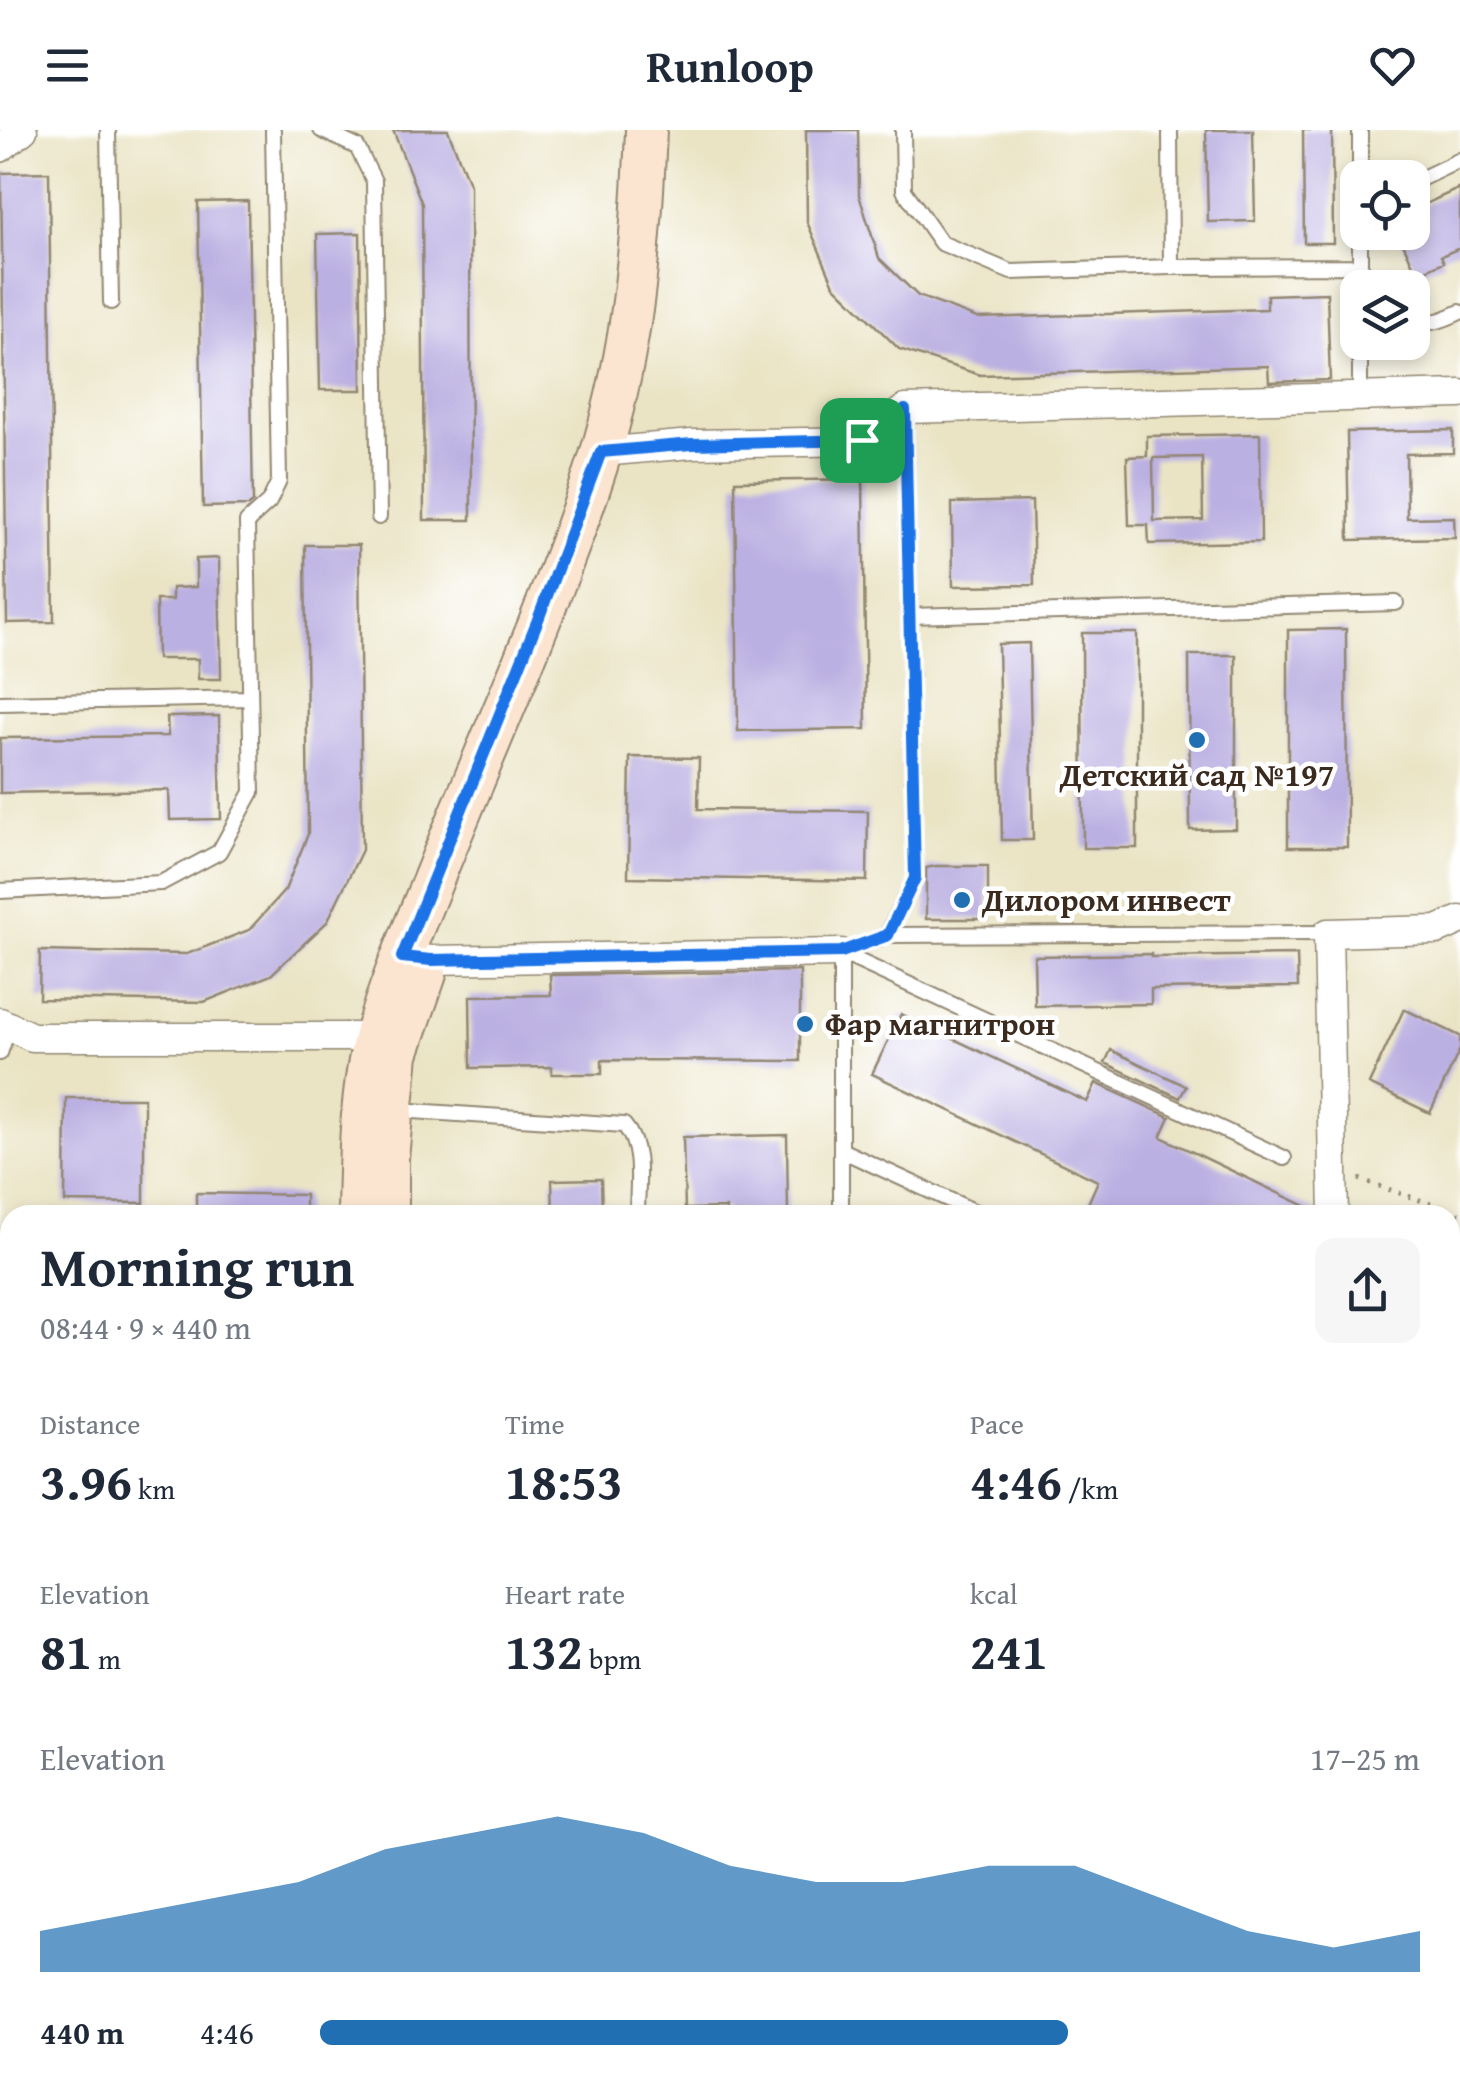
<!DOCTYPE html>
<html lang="en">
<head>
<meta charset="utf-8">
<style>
  body { margin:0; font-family:"Gentium Book Plus",serif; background:#f6f6f7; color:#1f2937; height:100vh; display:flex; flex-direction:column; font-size:38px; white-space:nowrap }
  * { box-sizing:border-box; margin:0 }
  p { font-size:32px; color:#747a83 }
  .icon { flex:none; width:55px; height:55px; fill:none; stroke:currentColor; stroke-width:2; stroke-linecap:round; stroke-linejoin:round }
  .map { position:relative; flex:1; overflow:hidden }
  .sheet { position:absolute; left:0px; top:1075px; width:1460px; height:885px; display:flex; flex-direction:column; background:#fff; border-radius:30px 30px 0 0; box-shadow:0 5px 15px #0003 }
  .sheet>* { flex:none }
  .buttons { position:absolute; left:1340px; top:30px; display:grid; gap:20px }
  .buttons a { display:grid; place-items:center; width:90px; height:90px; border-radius:20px; background:#fff; box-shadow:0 5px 15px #0003; font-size:50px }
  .pin { position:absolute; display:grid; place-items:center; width:85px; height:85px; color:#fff; margin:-42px; border-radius:20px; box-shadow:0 5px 15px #0006 }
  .round { display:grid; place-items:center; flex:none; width:105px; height:105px; border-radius:20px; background:#f6f6f7 }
  .headline { display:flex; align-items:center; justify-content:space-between; height:170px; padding:0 40px }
  h1 { font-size:55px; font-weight:700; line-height:75px }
  .figures { display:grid; grid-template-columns:repeat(3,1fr); gap:15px; height:170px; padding:10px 40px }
  .figures div { display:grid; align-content:center }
  .figures b { font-size:50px; font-weight:700 }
  .figures small { font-size:28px; font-weight:400 }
  .figures p { font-size:28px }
  .chart { height:280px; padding:20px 40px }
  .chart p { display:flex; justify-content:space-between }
  .chart svg { width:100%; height:180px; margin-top:10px; fill:#1f6fb2; opacity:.7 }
  ul { padding:0 40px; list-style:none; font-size:32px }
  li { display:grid; grid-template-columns:160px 120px 1fr; align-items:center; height:75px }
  li i { height:25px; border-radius:12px; background:#1f6fb2 }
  header { display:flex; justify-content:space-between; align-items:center; height:130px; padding:0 40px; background:#fff; font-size:45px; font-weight:700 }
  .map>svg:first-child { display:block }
  .green { fill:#a9d27d; stroke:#727e4e; stroke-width:2.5 }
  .building { fill:#bbb0e2; fill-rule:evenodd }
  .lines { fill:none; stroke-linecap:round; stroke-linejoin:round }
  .lane-casing { stroke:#928772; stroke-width:18 }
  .street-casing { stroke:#928772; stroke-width:31 }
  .secondary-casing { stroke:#928772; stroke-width:44 }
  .highway-casing { stroke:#928772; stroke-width:54 }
  .path { stroke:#928772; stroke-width:5; stroke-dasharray:2.5 8; stroke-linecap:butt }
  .lane { stroke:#fff; stroke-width:14 }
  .street { stroke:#fff; stroke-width:28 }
  .secondary { stroke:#fce5d0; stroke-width:40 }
  .highway { stroke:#f8bd89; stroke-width:50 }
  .route-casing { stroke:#fff; stroke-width:20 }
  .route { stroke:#1a73e8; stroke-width:12 }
  .poi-dot { fill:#1f6fb2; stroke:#fff; stroke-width:4 }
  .labels { text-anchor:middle; stroke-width:9; stroke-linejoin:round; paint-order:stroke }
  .poi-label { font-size:32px; font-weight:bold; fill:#3b2a1e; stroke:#fff; text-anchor:start }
</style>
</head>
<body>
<header><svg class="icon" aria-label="menu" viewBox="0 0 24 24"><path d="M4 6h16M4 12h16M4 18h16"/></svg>Runloop<svg class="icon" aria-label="heart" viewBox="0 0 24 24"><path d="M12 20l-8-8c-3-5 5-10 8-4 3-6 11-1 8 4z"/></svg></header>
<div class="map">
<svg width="1460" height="1960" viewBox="0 0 1460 1960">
  <rect width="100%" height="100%" fill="#fff"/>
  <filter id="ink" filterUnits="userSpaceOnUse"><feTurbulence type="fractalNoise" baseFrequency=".01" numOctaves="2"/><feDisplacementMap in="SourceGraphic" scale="20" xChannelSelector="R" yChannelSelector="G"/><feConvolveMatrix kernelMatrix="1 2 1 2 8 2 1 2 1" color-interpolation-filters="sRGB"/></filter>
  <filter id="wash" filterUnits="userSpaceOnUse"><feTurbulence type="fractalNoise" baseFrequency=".0048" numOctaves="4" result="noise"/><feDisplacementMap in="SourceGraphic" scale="40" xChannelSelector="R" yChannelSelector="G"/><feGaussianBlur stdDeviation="2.25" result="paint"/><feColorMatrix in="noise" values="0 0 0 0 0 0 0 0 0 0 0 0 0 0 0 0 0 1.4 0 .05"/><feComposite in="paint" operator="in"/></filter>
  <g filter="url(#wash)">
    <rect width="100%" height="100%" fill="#eae4c5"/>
    <!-- green -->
    <path class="green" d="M433,1950H553L622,1960H501Z"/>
    <g id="blocks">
      <!-- building -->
      <path class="building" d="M393,0H448L470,56L471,390H424L422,74Z
        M806,0H858L859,65L879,128L918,166L977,188L1267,179V165L1327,163L1330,250L1269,252L1268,236L980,245L899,219L834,155L807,92Z
        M1206,0H1253L1255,91L1208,92Z
        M1303,0H1332L1333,113H1304Z
        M49,42L54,492L7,493L1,43Z
        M1460,58V118L1441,126L1444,132L1417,144L1398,102H1412V80Z
        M248,71L253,372L249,376L203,377L198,72Z
        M360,103L362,260H320L317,104Z
        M1453,300V323L1406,324L1407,388L1454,387L1455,408L1349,410L1347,302Z
        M1260,304L1261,412L1149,414L1148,395H1129L1127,327L1147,326V306ZM1202,327L1203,390L1154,391L1153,328Z
        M863,349L866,599L738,601L735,351Z
        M1032,371L1034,455L953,456L952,373Z
        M305,415H359L362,720L327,792L271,845L204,872L39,869L40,821L187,824L249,800L285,760L308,704Z
        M219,428L221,549H198V529H157L156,470H172V458L196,457V429Z
        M1346,499L1347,717H1288V500Z
        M1082,503H1137V718H1083Z
        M1029,513L1033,710H1002L998,514Z
        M1189,525H1236V699L1190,700Z
        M219,586L221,689L170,690L169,660L0,663V608L168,606L167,587Z
        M630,627L699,628L698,679L868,681L867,751L628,747Z
        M936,736H988V789H926V738Z
        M1151,824V827L1297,825L1298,857L1151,859V874L1035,876L1034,826Z
        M800,841V931L602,930V944H552V937L471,938L470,866L551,865L550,845Z
        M1404,879L1460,906V919L1430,983L1369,954Z
        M901,884L1087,972L1096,953L1170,987L1161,1007L1316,1081V1085H1083L1098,1051L872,944Z
        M1111,920L1186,956L1180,968L1105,933Z
        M66,968H144V1073L65,1072Z
        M787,1005L788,1085H726V1078L685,1079L683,1007Z
        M601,1049L602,1085H553L552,1050Z
        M196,1063L305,1065V1085H196Z"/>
    </g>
  </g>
  <g filter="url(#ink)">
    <use href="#blocks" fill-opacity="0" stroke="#928772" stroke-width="2.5"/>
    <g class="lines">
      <defs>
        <path id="lane" d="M108,0L111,172
          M321,0L357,17L374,51L379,387
          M903,0L904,60L941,113L1011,142L1171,137
          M1170,0L1171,137L1360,136L1375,158
          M1360,0V48
          M1412,53L1460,30
          M1360,158V102
          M1412,189C1428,197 1445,189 1460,182
          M1360,212V265
          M909,486L1396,473
          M0,573L249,568
          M0,761L161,753L219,722L252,662L247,392L269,372L279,351L273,0
          M887,805L1328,803
          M841,823L1284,1028
          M0,923L8,899
          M398,980L624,995C644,1018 637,1055 637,1085
          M841,1020L982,1085
          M841,1085V823L887,805L915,748L905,279
          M0,1465H10
          M1450,1609L1460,1614
          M0,1637H10"/>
        <path id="street" d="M0,18L23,0
          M601,322L692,314L862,311L905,279L1460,264
          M403,827L431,830L841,823
          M0,892L32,907H374
          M1334,1085L1328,803L1437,800L1460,790
          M186,1950L189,1960
          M1300,1950L1335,1960"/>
        <path id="secondary" d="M358,1085C359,1029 360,959 375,905C391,847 417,791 439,735C490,610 546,485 590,357C632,235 641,127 646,0
          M388,1085V1028L398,924L426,844
          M0,1710H10
          M894,1950L909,1960
          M813,1960L831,1950"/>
        <path id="highway" d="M0,1860L10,1861
          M0,1925H10
          M268,1950L348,1960
          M703,1950L765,1960"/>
      </defs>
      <!-- lane casing -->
      <use href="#lane" class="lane-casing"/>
      <!-- street casing -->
      <use href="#street" class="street-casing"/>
      <!-- secondary casing -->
      <use href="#secondary" class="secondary-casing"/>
      <!-- highway casing -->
      <use href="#highway" class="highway-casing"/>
      <!-- path -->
      <path class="path" d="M1359,1049L1460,1084
        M1400,1950L1433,1960"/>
      <!-- lane -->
      <use href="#lane" class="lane"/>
      <!-- street -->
      <use href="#street" class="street"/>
      <!-- secondary -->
      <use href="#secondary" class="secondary"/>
      <!-- highway -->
      <use href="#highway" class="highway"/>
    </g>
  </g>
  <g class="lines" filter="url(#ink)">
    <defs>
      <path id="route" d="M905,280L915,748L888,805L841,822L431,830L402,827L539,487L601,322L692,314L862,310Z"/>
    </defs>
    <!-- route casing -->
    <use href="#route" class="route-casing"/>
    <!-- route -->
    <use href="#route" class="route"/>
  </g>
  <!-- markers -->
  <g class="poi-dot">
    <circle cx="1197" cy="610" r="10"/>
    <circle cx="962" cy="770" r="10"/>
    <circle cx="805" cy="894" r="10"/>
  </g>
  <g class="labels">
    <!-- poi labels -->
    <g class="poi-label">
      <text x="1197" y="656" text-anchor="middle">Детский сад №197</text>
      <text x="982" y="781">Дилором инвест</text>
      <text x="825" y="905">Фар магнитрон</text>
    </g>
  </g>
</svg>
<div class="buttons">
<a><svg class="icon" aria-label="locate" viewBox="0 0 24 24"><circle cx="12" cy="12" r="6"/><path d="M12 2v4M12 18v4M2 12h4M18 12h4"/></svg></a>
<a><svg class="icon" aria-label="layers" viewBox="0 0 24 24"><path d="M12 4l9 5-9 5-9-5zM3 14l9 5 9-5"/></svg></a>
</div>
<div class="pin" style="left:862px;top:310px;background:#1e9e55"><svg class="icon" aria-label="arrive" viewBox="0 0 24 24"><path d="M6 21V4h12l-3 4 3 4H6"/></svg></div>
<section class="sheet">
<div class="headline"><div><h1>Morning run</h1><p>08:44 · 9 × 440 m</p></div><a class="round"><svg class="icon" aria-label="share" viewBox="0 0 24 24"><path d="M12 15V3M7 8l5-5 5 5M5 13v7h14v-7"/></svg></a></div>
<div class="figures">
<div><p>Distance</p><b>3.96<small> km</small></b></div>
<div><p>Time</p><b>18:53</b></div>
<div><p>Pace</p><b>4:46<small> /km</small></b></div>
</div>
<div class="figures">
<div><p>Elevation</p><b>81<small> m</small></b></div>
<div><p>Heart rate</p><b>132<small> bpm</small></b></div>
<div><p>kcal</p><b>241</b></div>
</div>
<div class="chart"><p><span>Elevation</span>17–25 m</p>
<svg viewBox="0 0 160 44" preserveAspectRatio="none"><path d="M0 44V34L10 30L20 26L30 22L40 14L50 10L60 6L70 10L80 18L90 22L100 22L110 18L120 18L130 26L140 34L150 38L160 34V44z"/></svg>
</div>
<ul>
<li><b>440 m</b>4:46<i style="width:68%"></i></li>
</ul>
</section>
</div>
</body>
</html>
